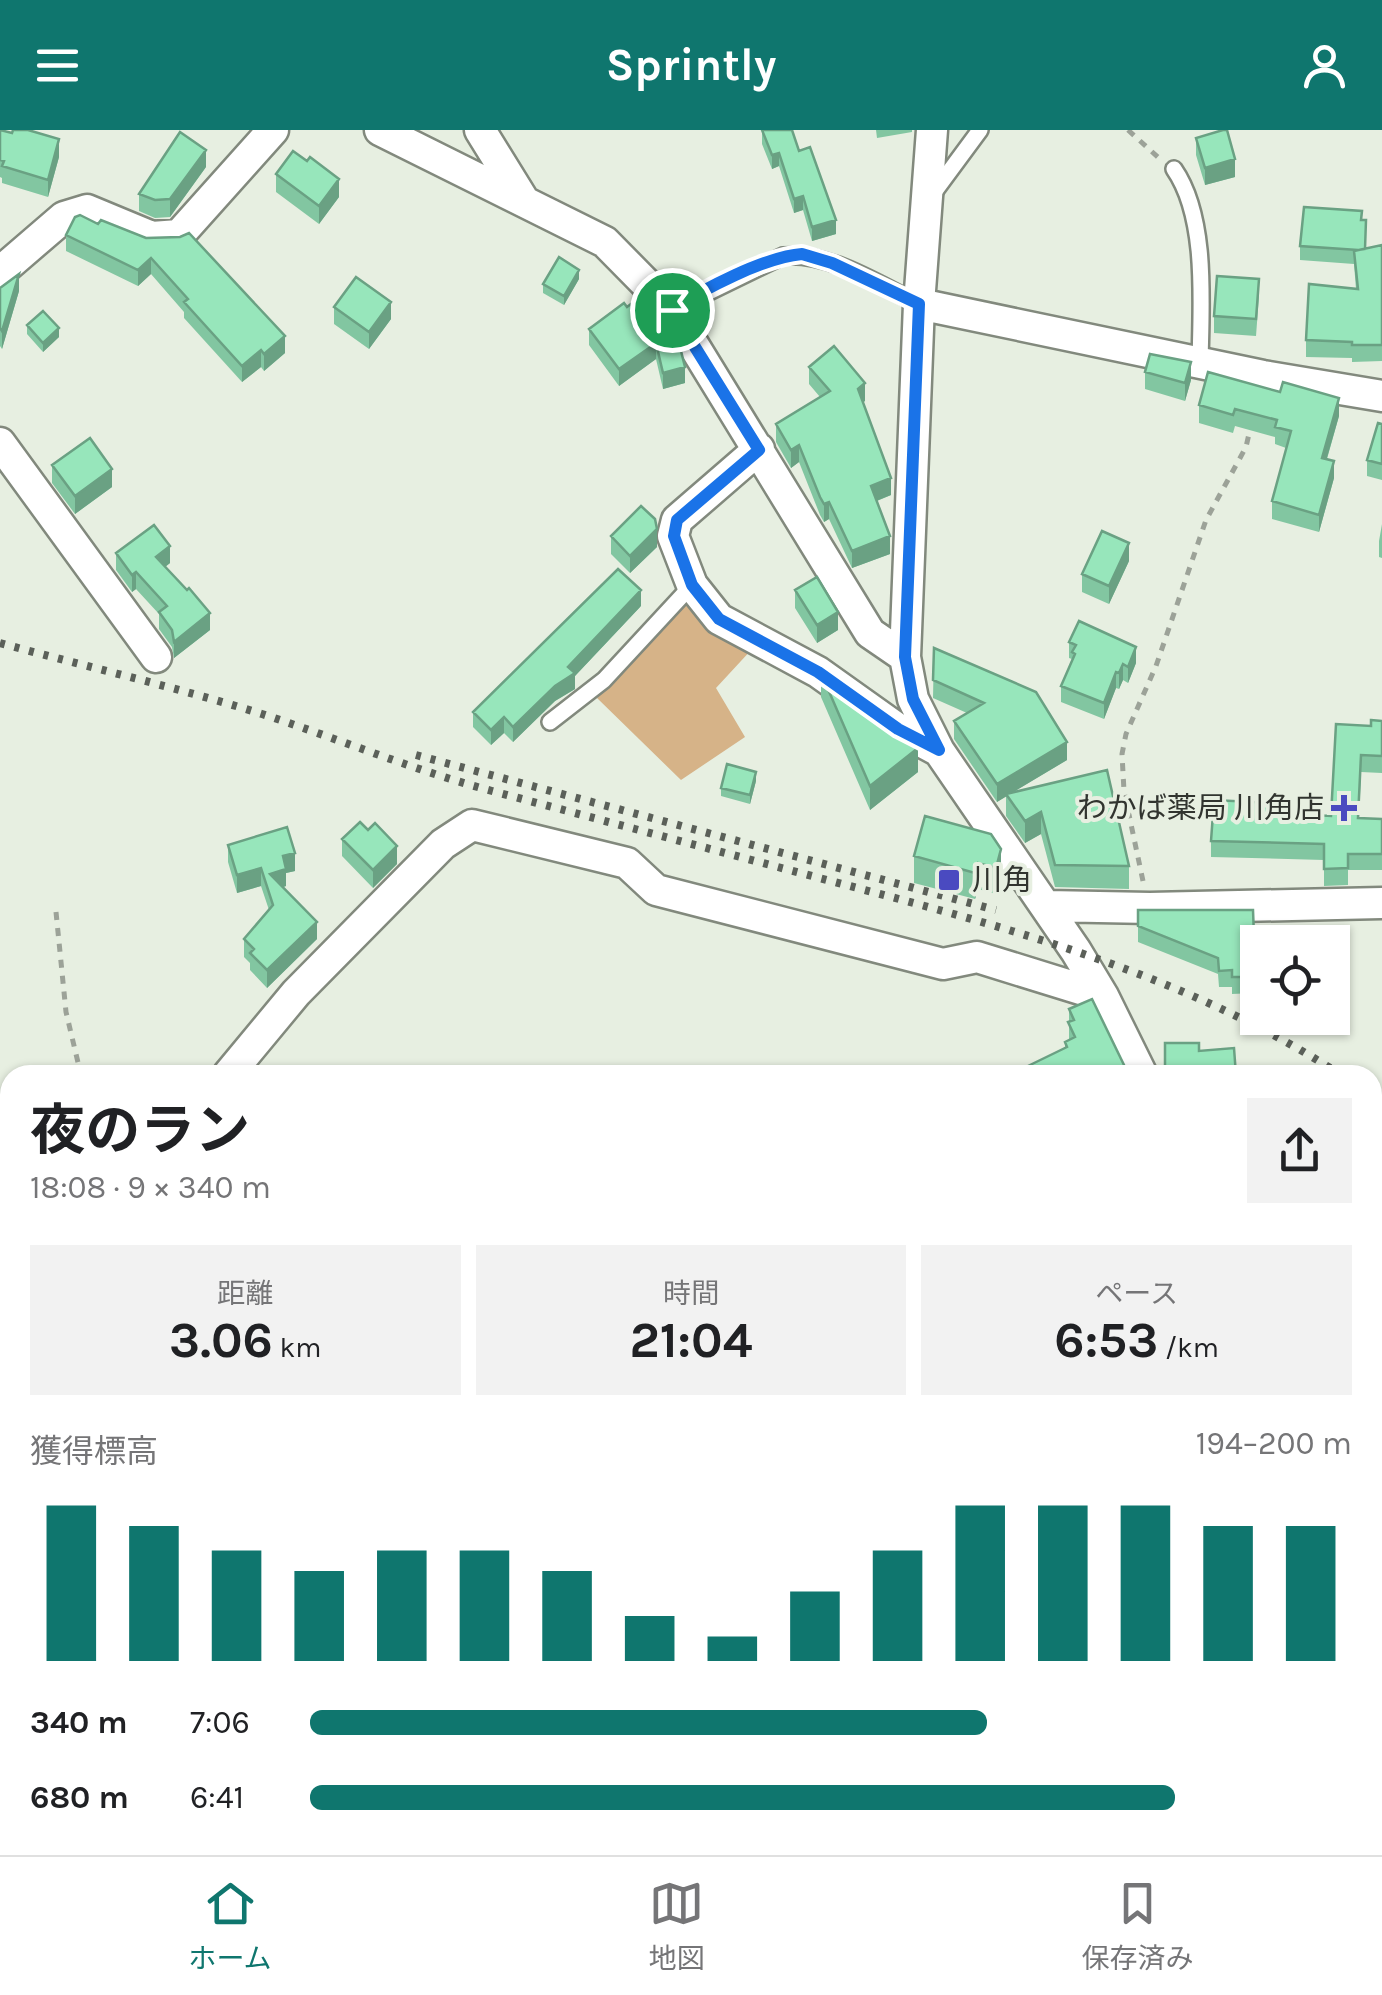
<!DOCTYPE html>
<html lang="ja">
<head>
<meta charset="utf-8">
<style>
  body { margin:0; font-family:Karla,"Noto Sans JP",sans-serif; background:#f2f2f2; color:#202124; height:100vh; display:flex; flex-direction:column; font-size:38px; white-space:nowrap }
  * { box-sizing:border-box; margin:0 }
  p { font-size:32px; color:#757577 }
  .icon { flex:none; width:55px; height:55px; fill:none; stroke:currentColor; stroke-width:2; stroke-linecap:round; stroke-linejoin:round }
  .map { position:relative; flex:1; overflow:hidden }
  .side { position:absolute; left:0px; top:935px; width:1382px; height:790px; display:flex; flex-direction:column; background:#fff; border-radius:30px 30px 0 0; box-shadow:0 2px 8px #0004 }
  .side>* { flex:none }
  .tools { position:absolute; left:1240px; top:795px; display:grid; gap:20px }
  .tools a { display:grid; place-items:center; width:110px; height:110px; border-radius:0px; background:#fff; box-shadow:0 2px 8px #0004; font-size:50px }
  .pin { position:absolute; display:grid; place-items:center; width:85px; height:85px; color:#fff; margin:-42px; border:5px solid #fff; border-radius:50%; box-shadow:0 2px 10px #0007 }
  .round { display:grid; place-items:center; flex:none; width:105px; height:105px; border-radius:0px; background:#f2f2f2 }
  .headline { display:flex; align-items:center; justify-content:space-between; height:170px; padding:0 30px }
  h1 { font-size:55px; font-weight:700; line-height:75px }
  .figures { display:grid; grid-template-columns:repeat(3,1fr); gap:15px; height:170px; padding:10px 30px }
  .figures div { display:grid; align-content:center; border-radius:0px; background:#f2f2f2; text-align:center }
  .figures b { font-size:50px; font-weight:700 }
  .figures small { font-size:28px; font-weight:400 }
  .figures p { font-size:28px }
  .chart { height:280px; padding:20px 30px }
  .chart p { display:flex; justify-content:space-between }
  .chart svg { width:100%; height:180px; margin-top:10px; stroke:#0f766e; stroke-width:6 }
  ul { padding:0 30px; list-style:none; font-size:32px }
  li { display:grid; grid-template-columns:160px 120px 1fr; align-items:center; height:75px }
  li i { height:25px; border-radius:12px; background:#0f766e }
  header { display:flex; justify-content:space-between; align-items:center; height:130px; padding:0 30px; background:#0f766e; color:#fff; font-size:45px; font-weight:700 }
  .dock { display:flex; justify-content:space-around; align-items:center; height:140px; border-top:2px solid #e0e0e0; background:#fff; font-size:28px; color:#757577 }
  .dock a { display:grid; justify-items:center; gap:5px }
  .dock .selected { color:#0f766e }
  .map>svg:first-child { display:block }
  .green { fill:#d6b388 }
  .lines { fill:none; stroke-linecap:round; stroke-linejoin:round }
  .lane-casing { stroke:#82897d; stroke-width:20 }
  .street-casing { stroke:#82897d; stroke-width:35 }
  .path { stroke:#9ca298; stroke-width:5; stroke-dasharray:8 8; stroke-linecap:butt }
  .lane { stroke:#fff; stroke-width:15 }
  .street { stroke:#fff; stroke-width:30 }
  .rail { stroke:#5b6059; stroke-width:8; stroke-dasharray:5 10; stroke-linecap:butt }
  .wall { fill:#82c6a1 }
  .shaded-wall { fill:#6aa183 }
  .building { fill:#97e6bb; stroke:#6aa183; stroke-width:2.5 }
  .route-casing { stroke:#fff; stroke-width:20 }
  .route { stroke:#1a73e8; stroke-width:12 }
  .poi-dot { fill:#4a4ac0; stroke:#e7efe1; stroke-width:4 }
  .labels { text-anchor:middle; stroke-width:8; stroke-linejoin:round; paint-order:stroke }
  .poi-label { font-size:30px; fill:#31342f; stroke:#e7efe1; text-anchor:end }
</style>
</head>
<body>
<header><svg class="icon" aria-label="menu" viewBox="0 0 24 24"><path d="M4 6h16M4 12h16M4 18h16"/></svg>Sprintly<svg class="icon" aria-label="person" viewBox="0 0 24 24"><circle cx="12" cy="8" r="4"/><path d="M4 21q1-7 8-7t8 7"/></svg></header>
<div class="map">
<svg width="1382" height="1725" viewBox="0 0 1382 1725">
  <rect width="100%" height="100%" fill="#e7efe1"/>
  <!-- green -->
  <path class="green" d="M693,467L753,518L716,558L745,607L681,650L597,568Z"/>
  <g class="lines">
    <defs>
      <path id="lane" d="M1174,39C1208,88 1201,175 1200,233
        M932,65L980,0
        M672,180L783,126C830,122 877,154 919,174
        M550,592L604,550L692,455
        M1372,1692H1382
        M828,1725L835,1717L848,1715"/>
      <path id="street" d="M380,0L605,112L672,180L870,503L905,527
        M480,0L522,68
        M932,0L919,174L905,527L913,569L939,621L1076,821L1103,866L1142,945
        M0,142L64,87L87,80L152,107L179,105L273,0
        M919,174L1263,246L1382,266
        M0,313L156,527
        M759,319L677,390L673,406L692,455L719,489L818,542L898,599L939,621
        M1047,776L1150,778L1382,773
        M228,945L296,863L443,714L472,695L627,733L656,760L943,834L977,827L1103,866
        M0,1117L10,1121
        M0,1236L10,1229
        M763,1715L774,1725
        M603,1725L618,1715"/>
    </defs>
    <!-- lane casing -->
    <use href="#lane" class="lane-casing"/>
    <!-- street casing -->
    <use href="#street" class="street-casing"/>
    <!-- path -->
    <path class="path" d="M1128,0L1160,29
      M1143,751L1124,661L1122,624L1126,604L1156,536L1206,390L1246,317L1251,295
      M56,782L66,882L81,945
      M1372,1482L1382,1468
      M0,1643L10,1656
      M53,1715L60,1725
      M1320,1715L1324,1725"/>
    <!-- lane -->
    <use href="#lane" class="lane"/>
    <!-- street -->
    <use href="#street" class="street"/>
    <!-- rail -->
    <path class="rail" d="M0,513C87,537 176,557 262,584C339,609 413,640 492,661C609,692 725,723 842,754C1014,799 1191,847 1341,945
      M416,625L996,780
      M1372,967L1382,974"/>
  </g>
  <!-- wall -->
  <path class="wall" d="M0,0L59,27L48,67L2,53V48L0,47Z
    M762,0L799,21L836,104L812,111L803,80L794,83L779,36L772,39L762,14Z
    M876,0H912V2L877,8Z
    M1196,8L1235,47L1205,55L1196,25Z
    M206,37L170,87L155,88L139,81V64Z
    M276,44L339,67L319,94L276,62Z
    M101,90L285,223L264,241L261,237L242,252L184,188V182L151,144L138,156L66,121V105L98,94Z
    M1362,90L1365,119L1382,115V231L1352,232V228L1306,227V210L1356,159L1354,134L1300,130V116Z
    M579,149L564,175L543,163V154Z
    M0,158L19,161L2,219L0,216Z
    M1259,166L1256,206L1214,203V186Z
    M624,173L685,253L663,259L656,229L619,256L589,215V199Z
    M334,177L391,189L369,219L334,194Z
    M27,195L59,207L43,222L27,204Z
    M809,237L865,271L863,272L891,365L877,371L890,424L852,438L829,389L824,392L820,385L799,332L791,338L776,312V294L820,267L809,254Z
    M1145,242L1191,250L1185,271L1145,259Z
    M1199,275L1339,286L1327,329L1334,348L1319,402L1272,389V371L1286,318L1275,314V307L1235,296L1233,303L1199,293Z
    M1382,294V350L1367,346V330Z
    M52,335L112,357L75,384L52,353Z
    M1382,394V428L1379,427V411Z
    M611,406L657,417L630,443L611,424Z
    M116,423L170,433L165,437L210,500L174,528L172,517L159,499V484L136,459L132,462L116,440Z
    M1129,431L1109,474L1082,462V444Z
    M795,460L838,500L817,513L795,478Z
    M641,476L575,546V559L555,571L513,612L504,603L491,615L473,597V582Z
    M1069,512L1136,533L1128,553L1123,550L1119,559L1116,558L1104,589L1061,572V556L1072,529L1069,528Z
    M934,518L1067,630L1013,662L1129,736V759L1055,757L1041,704L1025,713L1006,686V666L997,672L954,609V591L967,583L933,568Z
    M821,543L918,642L870,680L821,567Z
    M1382,591V643L1361,642L1359,688L1382,689V740H1348V755L1324,756V730L1211,727V711L1274,683L1331,686L1371,596Z
    M756,651L750,674L721,666V658Z
    M991,704L1001,745L996,764L978,759L975,769L914,753V726Z
    M342,709L397,734L373,758L342,726Z
    M228,715L295,741L286,743V756L283,757L317,809L267,858L250,840V833L244,827V809L269,780L261,756L237,763L228,732Z
    M1138,780L1254,806L1258,812V848L1254,847V863L1232,864V857H1219L1218,844L1138,812Z
    M1069,879L1125,937L1134,945H1028V936L1065,918V912L1069,910Z
    M1382,1517V1613L1377,1577L1372,1579V1518Z
    M216,1715H280L259,1725H218Z"/>
  <!-- shaded-wall -->
  <path class="shaded-wall" d="M59,9V27L48,67V50Z
    M206,20V37L170,87V69Z
    M779,23V36L772,39V25Z
    M1235,29V47L1205,55V38Z
    M339,49V67L319,94V76Z
    M803,66V80L794,83V69Z
    M836,90V104L812,111V97Z
    M151,128V144L138,156V140Z
    M579,140V149L564,175V166Z
    M19,144V161L2,219V201Z
    M391,172V189L369,219V202Z
    M59,198V207L43,222V213Z
    M285,206V223L264,241V224Z
    M656,213V229L619,256V239Z
    M261,220V237L242,252V236Z
    M1191,232V250L1185,271V253Z
    M685,237V253L663,259V243Z
    M865,253V271L858,276V259Z
    M1339,268V286L1322,345V328Z
    M799,315V332L791,338V320Z
    M1334,331V348L1319,402V385Z
    M112,339V357L75,384V366Z
    M891,348V365L871,373V356Z
    M829,372V389L824,392V374Z
    M657,399V417L630,443V426Z
    M890,406V424L852,438V421Z
    M1129,413V431L1109,474V456Z
    M170,416V433L156,444V427Z
    M136,442V459L132,462V445Z
    M641,460V476L575,546V559L555,571L513,612V597Z
    M838,482V500L817,513V495Z
    M210,483V500L174,528V512Z
    M1136,517V533L1128,553V537Z
    M1123,534V550L1119,559V543Z
    M1116,542V558L1104,589V573Z
    M504,587V603L491,615V600Z
    M1067,612V630L997,672V654Z
    M918,618V642L870,680V656Z
    M756,642V651L750,674V665Z
    M1041,682V704L1025,713V691Z
    M397,716V734L373,758V740Z
    M1001,719V745L996,764V738Z
    M295,723V741L286,743V756L270,762V744L283,726Z
    M978,733V759L975,769V743Z
    M261,738V756L237,763V745Z
    M317,792V809L267,858V840Z
    M1377,1557V1577L1372,1579V1559Z
    M10,1711L11,1725H1V1716Z
    M234,1715H280L259,1725H225V1719Z
    M1111,1715H1120V1724L1110,1725Z"/>
  <!-- building -->
  <path class="building" d="M0,0L12,3L13,0H28L59,9L48,50L2,36L4,31L0,30Z
    M762,0H792L799,21L810,17L836,90L812,97L803,66L794,69L779,23L772,25Z
    M1223,0H1227L1235,29L1205,38L1196,8Z
    M180,2L206,20L170,69L155,70L139,64Z
    M293,21L307,31L310,27L339,49L319,76L276,44Z
    M1304,77L1362,81L1361,90H1366L1365,119L1358,120L1300,116Z
    M80,85L98,94L101,90L146,108L180,107L189,103L285,206L264,224L261,220L242,236L184,172L188,169L151,128L138,140L66,105L75,87Z
    M1382,115V215H1352V212L1306,210L1309,154L1358,159L1354,121Z
    M559,127L579,140L564,166L543,154Z
    M19,144L2,201L0,198V158Z
    M1217,146L1259,149L1256,189L1214,186Z
    M356,147L391,172L369,202L334,177Z
    M640,167L674,215L679,213L685,237L663,243L656,213L619,239L589,199L624,173L627,177Z
    M43,181L59,198L43,213L27,195Z
    M834,216L865,253L858,259L891,348L871,356L890,406L852,421L829,372L824,374L820,367L799,315L791,320L776,294L830,261L809,237Z
    M1150,224L1191,232L1185,253L1145,242Z
    M1208,242L1280,262L1283,252L1339,268L1322,328L1334,331L1319,385L1272,371L1291,301L1275,297L1277,290L1235,279L1233,285L1199,275Z
    M1378,293L1382,294V334L1367,330Z
    M90,308L112,339L75,366L52,335Z
    M641,376L655,389L657,399L630,426L611,406Z
    M154,395L170,416L156,427L187,460L189,458L210,483L174,512L172,500L159,482L167,476L136,442L132,445L116,423Z
    M1102,401L1129,413L1109,456L1082,444Z
    M618,439L641,460L568,537L575,543L555,556L513,597L504,587L491,600L473,582Z
    M817,447L838,482L817,495L795,460Z
    M1079,491L1136,517L1128,537L1123,534L1119,543L1116,542L1104,573L1061,556L1075,524L1072,522L1076,515L1069,512Z
    M934,518L1036,562L1067,612L997,654L954,591L984,573L933,550Z
    M821,543L893,593L918,618L870,656Z
    M1371,590L1382,591V626L1361,625L1358,688L1382,689V724H1348V738L1324,739V714L1211,711L1214,670L1274,673L1273,683L1331,686L1336,594L1371,596Z
    M727,634L756,642L750,665L721,658Z
    M1107,640L1129,736L1055,735L1041,682L1025,691L1006,664Z
    M925,686L991,704L1001,719L996,738L978,733L975,743L914,726Z
    M360,692L368,700L375,693L397,716L373,740L342,709Z
    M287,697L295,723L283,726L286,739L270,744L317,792L267,840L250,823L254,819L244,809L273,775L261,738L237,745L228,715Z
    M1138,780H1253L1254,806L1304,808V812H1258V831H1254V847H1232V840L1219,841L1218,828L1138,796Z
    M1092,869L1125,937L1134,945H1032L1028,936L1067,917L1065,912L1075,907L1068,892L1074,890L1069,879Z
    M1165,913H1199V921L1234,918L1236,945H1165Z
    M1382,1517V1593L1377,1557L1372,1559V1518Z
    M0,1692L10,1709V1711L1,1716L5,1723L1,1725H0Z
    M373,1715H421L423,1723L417,1725H365L363,1718Z
    M735,1715H742L756,1725H728Z
    M844,1715H890L899,1718L897,1725H841Z
    M1057,1715H1111L1110,1716L1116,1725H1049L1047,1723Z"/>
  <g class="lines">
    <defs>
      <path id="route" d="M802,124L832,133L919,174L905,527L913,569L939,620L898,599L818,542L719,489L692,455L674,406L677,390L759,320L672,180C703,159 765,127 802,124Z"/>
    </defs>
    <!-- route casing -->
    <use href="#route" class="route-casing"/>
    <!-- route -->
    <use href="#route" class="route"/>
  </g>
  <!-- markers -->
  <g class="poi-dot">
    <path d="M1339 663h10v10h10v10h-10v10h-10v-10h-10v-10h10z"/>
    <rect x="937" y="738" width="24" height="24" rx="5"/>
  </g>
  <g class="labels">
    <!-- poi labels -->
    <g class="poi-label">
      <text x="1324" y="688">わかば薬局 川角店</text>
      <text x="972" y="760" text-anchor="start">川角</text>
    </g>
  </g>
</svg>
<div class="tools">
<a><svg class="icon" aria-label="locate" viewBox="0 0 24 24"><circle cx="12" cy="12" r="6"/><path d="M12 2v4M12 18v4M2 12h4M18 12h4"/></svg></a>
</div>
<div class="pin" style="left:672px;top:180px;background:#1e9e55"><svg class="icon" aria-label="arrive" viewBox="0 0 24 24"><path d="M6 21V4h12l-3 4 3 4H6"/></svg></div>
<section class="side">
<div class="headline"><div><h1>夜のラン</h1><p>18:08 · 9 × 340 m</p></div><a class="round"><svg class="icon" aria-label="share" viewBox="0 0 24 24"><path d="M12 15V3M7 8l5-5 5 5M5 13v7h14v-7"/></svg></a></div>
<div class="figures">
<div><p>距離</p><b>3.06<small> km</small></b></div>
<div><p>時間</p><b>21:04</b></div>
<div><p>ペース</p><b>6:53<small> /km</small></b></div>
</div>
<div class="chart"><p><span>獲得標高</span>194–200 m</p>
<svg viewBox="0 0 160 44" preserveAspectRatio="none"><path d="M5 44V6M15 44V11M25 44V17M35 44V22M45 44V17M55 44V17M65 44V22M75 44V33M85 44V38M95 44V27M105 44V17M115 44V6M125 44V6M135 44V6M145 44V11M155 44V11"/></svg>
</div>
<ul>
<li><b>340 m</b>7:06<i style="width:65%"></i></li>
<li><b>680 m</b>6:41<i style="width:83%"></i></li>
</ul>
</section>
</div>
<nav class="dock">
<a class="selected"><svg class="icon" aria-label="home" viewBox="0 0 24 24"><path d="M3 11l9-7 9 7M6 9v11h12V9"/></svg>ホーム</a>
<a><svg class="icon" aria-label="map" viewBox="0 0 24 24"><path d="M3 6l6-2 6 2 6-2v14l-6 2-6-2-6 2zM9 4v14M15 6v14"/></svg>地図</a>
<a><svg class="icon" aria-label="saved" viewBox="0 0 24 24"><path d="M7 4h10v16l-5-4-5 4z"/></svg>保存済み</a>
</nav>
</body>
</html>
